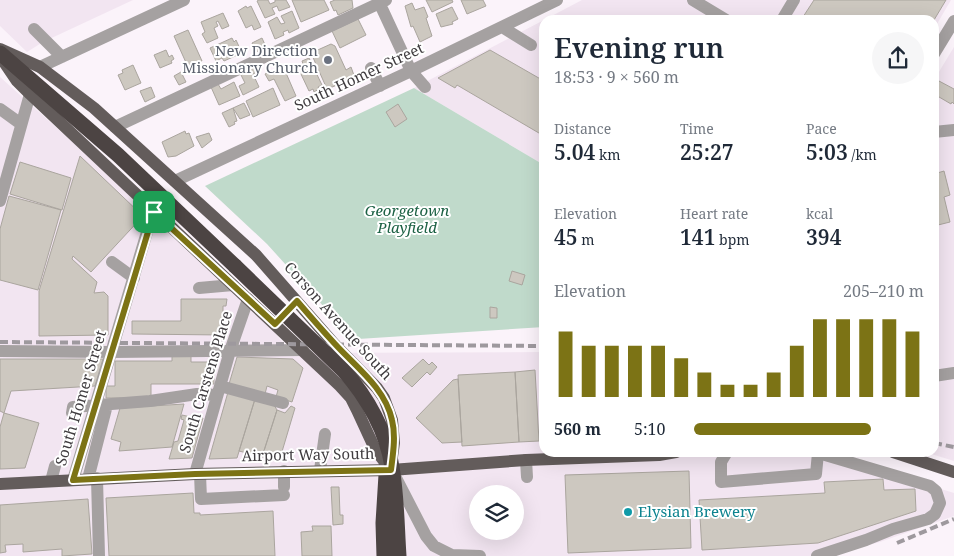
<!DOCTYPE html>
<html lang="en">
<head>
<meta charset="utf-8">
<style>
  body { margin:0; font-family:"Noto Serif",serif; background:#f6f6f7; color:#1f2937; height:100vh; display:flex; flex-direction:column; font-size:19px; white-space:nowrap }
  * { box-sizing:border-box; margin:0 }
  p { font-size:16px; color:#747a83 }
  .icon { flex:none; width:28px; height:28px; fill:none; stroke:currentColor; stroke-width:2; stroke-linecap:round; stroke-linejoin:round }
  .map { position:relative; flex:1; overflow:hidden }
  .details { position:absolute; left:539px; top:15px; width:400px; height:442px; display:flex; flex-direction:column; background:#fff; border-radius:15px; box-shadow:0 5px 20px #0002 }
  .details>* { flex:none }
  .controls { position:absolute; left:469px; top:485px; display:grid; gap:10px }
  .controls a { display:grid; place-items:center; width:55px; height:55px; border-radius:50%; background:#fff; box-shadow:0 5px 20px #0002; font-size:25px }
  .pin { position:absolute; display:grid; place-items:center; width:42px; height:42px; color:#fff; margin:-21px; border-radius:10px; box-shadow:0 2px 8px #0006 }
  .round { display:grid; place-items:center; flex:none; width:52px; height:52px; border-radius:26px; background:#f6f6f7 }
  .overview { display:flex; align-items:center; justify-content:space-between; height:85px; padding:0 15px }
  h1 { font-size:28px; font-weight:600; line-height:38px }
  .metrics { display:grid; grid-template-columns:repeat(3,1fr); gap:8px; height:85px; padding:5px 15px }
  .metrics div { display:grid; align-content:center }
  .metrics b { font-size:21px; font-weight:600 }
  .metrics small { font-size:14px; font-weight:400 }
  .metrics p { font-size:14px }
  .chart { height:140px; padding:10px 15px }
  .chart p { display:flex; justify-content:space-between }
  .chart svg { width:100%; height:90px; margin-top:5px; stroke:#7c7315; stroke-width:6 }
  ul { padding:0 15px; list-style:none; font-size:16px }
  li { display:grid; grid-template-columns:80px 60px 1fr; align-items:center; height:38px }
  li i { height:12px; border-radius:6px; background:#7c7315 }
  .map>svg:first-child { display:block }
  .built { fill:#f2e5f1; fill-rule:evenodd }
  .green { fill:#c0dacb }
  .building { fill:#cdc8c0; stroke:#aaa59e }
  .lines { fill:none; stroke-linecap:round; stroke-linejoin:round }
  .minor { stroke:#a5a1a1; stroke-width:12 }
  .major { stroke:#635c5b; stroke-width:12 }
  .highway { stroke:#4c4443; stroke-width:15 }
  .rail { stroke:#9e999e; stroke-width:4; stroke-dasharray:8 4; stroke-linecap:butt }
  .highway-bridge { stroke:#4c4443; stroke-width:15 }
  .route-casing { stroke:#fff; stroke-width:10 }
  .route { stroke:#7c7315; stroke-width:6 }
  .worship-dot { fill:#6b7280; stroke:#fff; stroke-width:2 }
  .culture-dot { fill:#0f9aa8; stroke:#fff; stroke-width:2 }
  .labels { text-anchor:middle; stroke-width:4; stroke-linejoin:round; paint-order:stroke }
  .worship-label { font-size:15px; fill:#5b616d; stroke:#fff; text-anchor:end }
  .street-label { font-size:15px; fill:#3f3c3f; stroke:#fff }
  .park-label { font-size:15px; font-style:italic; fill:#1c6144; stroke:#fff }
  .culture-label { font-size:15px; fill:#0d838f; stroke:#fff; text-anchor:start }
</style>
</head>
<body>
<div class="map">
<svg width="954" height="556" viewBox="0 0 954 556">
  <rect width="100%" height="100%" fill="#fbf3fa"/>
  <!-- built -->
  <path class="built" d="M0,0H133L43,42L27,52L0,26Z
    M582,0H951L934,29V20H544Z
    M544,20V165L414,88Z
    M954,47V461L928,453L934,452V80Z
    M0,77L248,299L291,353L544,352V452L711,453V457L722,452L824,453L954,493V516L880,542L827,556H0ZM478,494H515V531H478Z"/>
  <!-- green -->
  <path class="green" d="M414,88L544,165V327L358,339L344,329L267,244L205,186Z"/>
  <!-- building -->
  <path class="building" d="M259,0H268L270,4L275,2V0H286L290,7L279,11L277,6L272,8L275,14L265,18L257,1Z
    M292,0H324L329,10L301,22Z
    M335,0H352L353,8L338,15L336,10L334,11L330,2Z
    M426,0H452L453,2L432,12Z
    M461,0H483L486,6L467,14Z
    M814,0H946L934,20H801Z
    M412,3L415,10L424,7L428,17L426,18L432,36L420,42L413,26L411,27L405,6Z
    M246,6L247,8L251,6L261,27L254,30L252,25L246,28L238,11Z
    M452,7L458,19L452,22L453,24L441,27L436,14Z
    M292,11L299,28L289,33L288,30L283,32L284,35L275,39L268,22L277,17L281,24L285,23L281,16Z
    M223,13L229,26L222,29L218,21L216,22L218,26L214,28L218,38L207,43L202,34L205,32L201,22Z
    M358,19L366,35L340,48L332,31Z
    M188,30L202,61L198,62L199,65L195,67L194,64L188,67L174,36Z
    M232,38L234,42L236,40L242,53L224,61L222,58L216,61L210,48Z
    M262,38L266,47L256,52L252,43Z
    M331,44L335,46L346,70L351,67L355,78L327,89L311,53Z
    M166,50L169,57L172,55L174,59L171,61L172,63L160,68L154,55Z
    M490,50L544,81V136L457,85L455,88L438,78Z
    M309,58L322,85L318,87L319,89L314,92L313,89L309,91L300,72L305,70L302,61Z
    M133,65L141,83L125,90L118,75L123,73L122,70Z
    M255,66L257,72L253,74L259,87L243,95L239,86L245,83L240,73Z
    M283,66L296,96L285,101L274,79L269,81L265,74Z
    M181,72L186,82L179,85L174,76Z
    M939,81L954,89V104L952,102L951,104L934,94V90Z
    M234,82L240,96L219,105L211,87L218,84L221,89Z
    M151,87L155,97L145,102L140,91Z
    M273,88L280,105L253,117L246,101Z
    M244,103L250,115L240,119L233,108Z
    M398,104L407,119L395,127L386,112Z
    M233,108L237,121L234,122L235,124L229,127L222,113Z
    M185,131L186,134L189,133L194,146L176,156L168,157L162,142Z
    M209,133L212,140L202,148L196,137Z
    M80,156L143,216L91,272L73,256L72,259L97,282L94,293L104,292L108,296V335L39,336V291Z
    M20,162L71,178L62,210L10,194Z
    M944,171L950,195L944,197L950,222L934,226V174Z
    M9,196L61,210L38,290L0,280V229Z
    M512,271L525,275L522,285L509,281Z
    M181,299H227L226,306H223V335L132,334V321H181Z
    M490,307L497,308V318H490Z
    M172,356H191V362H214V384H151V398H106V386H115V361H172Z
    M237,357L293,359L303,368L292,402L276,397L278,390L267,386L265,394L229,384Z
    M0,359H103L95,386L11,391L4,413L0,411Z
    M423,359L429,365L432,362L437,367L430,375L427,372L412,387L402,378Z
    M535,370L539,441L519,442L515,372Z
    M515,372L519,442L462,446L458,375Z
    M458,379L462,442L442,443L416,418L453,380Z
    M228,392L255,399L237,458L209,459Z
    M255,399L274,405L277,410L262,457L239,451Z
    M184,404L172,447L119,451L121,442L111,439L120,408Z
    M291,406L295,408L281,455L262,457L277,410L285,413Z
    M4,413L39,423L25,468L0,469V427Z
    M182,415L195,418V416L203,418L192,458L169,459L174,442L178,441L184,420L181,419Z
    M689,471L691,548L568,553L565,475Z
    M883,479L884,490L915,489L916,511L818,543L702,550L699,500L825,493L824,482Z
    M331,487H339L340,515H343V524L333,525Z
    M193,493L194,513H200V515L273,511L275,556H109L106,498Z
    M88,499L92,554L62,556V549L23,552V544L5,545L6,552L0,553V505Z
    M312,526H331L332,556H302L301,532L313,531Z"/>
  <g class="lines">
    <!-- minor -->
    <path class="minor" d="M378,0L411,71L425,87
      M693,0L726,20
      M782,20L794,0
      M502,27L531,45
      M34,29L62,57
      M934,54L954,21
      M40,67L184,0
      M371,68L380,86
      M0,109L21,124
      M115,127L386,0
      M934,132L954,130
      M175,181L411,71L557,0
      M0,201L30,94
      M112,262L134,278
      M199,288L233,285
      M0,351L111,352L303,350
      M934,376L954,373
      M220,386L283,403
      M72,413L73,407L150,401L197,394L217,395
      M727,452L721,462V482L816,474L818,453
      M815,452L930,486L936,491L940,503L935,514L928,519L893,529L866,540L817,556
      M526,460L527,477
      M320,470L325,434
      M284,471V487
      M195,474L230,351L248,299
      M200,474L201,499L284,495
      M394,474L426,536L434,546L452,555L480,556
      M97,478L99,556
      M88,479L107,405
      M73,480L153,212
      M51,481L55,466"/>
    <!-- major -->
    <path class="major" d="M0,49L40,67L94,108L256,255L335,345L377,388L384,398L392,420L394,443L392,457
      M2,59L17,81L30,94L340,386L351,398L357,410L375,449L391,470
      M893,452L954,472
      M0,484L195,474L391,470L526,460L659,455L676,452"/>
    <!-- highway -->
    <path class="highway" d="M0,53L118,155L235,266"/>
    <!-- rail -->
    <path class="rail" d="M0,342L544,346
      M934,443L954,447
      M897,543L954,519"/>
    <!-- highway-bridge -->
    <path class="highway-bridge" d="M235,266L344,371C367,397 387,432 392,467C397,496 397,526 399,556
      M384,556L383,523L386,475"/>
  </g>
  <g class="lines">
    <defs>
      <path id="route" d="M154,212L275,324L297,301C309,315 322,330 335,344C356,367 385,388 392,420C396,436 393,454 391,470L195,474L73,480Z"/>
    </defs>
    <!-- route casing -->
    <use href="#route" class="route-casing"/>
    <!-- route -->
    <use href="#route" class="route"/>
  </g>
  <!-- markers -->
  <circle class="worship-dot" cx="328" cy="60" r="5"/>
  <circle class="culture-dot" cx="628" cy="512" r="5"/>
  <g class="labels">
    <!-- worship labels -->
    <g class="worship-label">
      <text x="318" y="56">New Direction<tspan x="318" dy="17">Missionary Church</tspan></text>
    </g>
    <!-- street labels -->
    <g class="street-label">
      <text transform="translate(359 77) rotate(-25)" y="5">South Homer Street</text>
      <text transform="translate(338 321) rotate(48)" y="5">Corson Avenue South</text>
      <text transform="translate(206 382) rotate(-73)" y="5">South Carstens Place</text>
      <text transform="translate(81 398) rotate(-73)" y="5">South Homer Street</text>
      <text transform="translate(308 455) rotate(-1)" y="5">Airport Way South</text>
    </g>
    <!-- park labels -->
    <g class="park-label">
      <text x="407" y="216">Georgetown<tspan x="407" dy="17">Playfield</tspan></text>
    </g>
    <!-- culture labels -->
    <g class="culture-label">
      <text x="638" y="517">Elysian Brewery</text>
    </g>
  </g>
</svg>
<div class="controls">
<a><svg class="icon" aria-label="layers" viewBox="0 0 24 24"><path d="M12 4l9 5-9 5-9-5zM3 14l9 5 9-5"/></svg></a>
</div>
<div class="pin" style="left:154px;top:212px;background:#1e9e55"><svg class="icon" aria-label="arrive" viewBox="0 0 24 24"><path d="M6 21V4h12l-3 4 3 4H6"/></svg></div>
<section class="details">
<div class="overview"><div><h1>Evening run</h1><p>18:53 · 9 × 560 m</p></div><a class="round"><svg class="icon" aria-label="share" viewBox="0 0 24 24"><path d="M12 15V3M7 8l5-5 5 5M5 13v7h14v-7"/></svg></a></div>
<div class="metrics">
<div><p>Distance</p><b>5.04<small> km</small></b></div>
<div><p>Time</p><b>25:27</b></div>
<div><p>Pace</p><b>5:03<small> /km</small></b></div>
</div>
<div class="metrics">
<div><p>Elevation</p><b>45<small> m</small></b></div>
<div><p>Heart rate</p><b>141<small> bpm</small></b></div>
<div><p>kcal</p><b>394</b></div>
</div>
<div class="chart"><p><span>Elevation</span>205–210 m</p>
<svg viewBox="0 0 160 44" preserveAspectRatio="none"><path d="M5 44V12M15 44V19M25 44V19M35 44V19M45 44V19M55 44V25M65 44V32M75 44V38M85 44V38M95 44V32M105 44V19M115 44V6M125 44V6M135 44V6M145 44V6M155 44V12"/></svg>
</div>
<ul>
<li><b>560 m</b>5:10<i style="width:77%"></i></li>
</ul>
</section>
</div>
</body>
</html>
